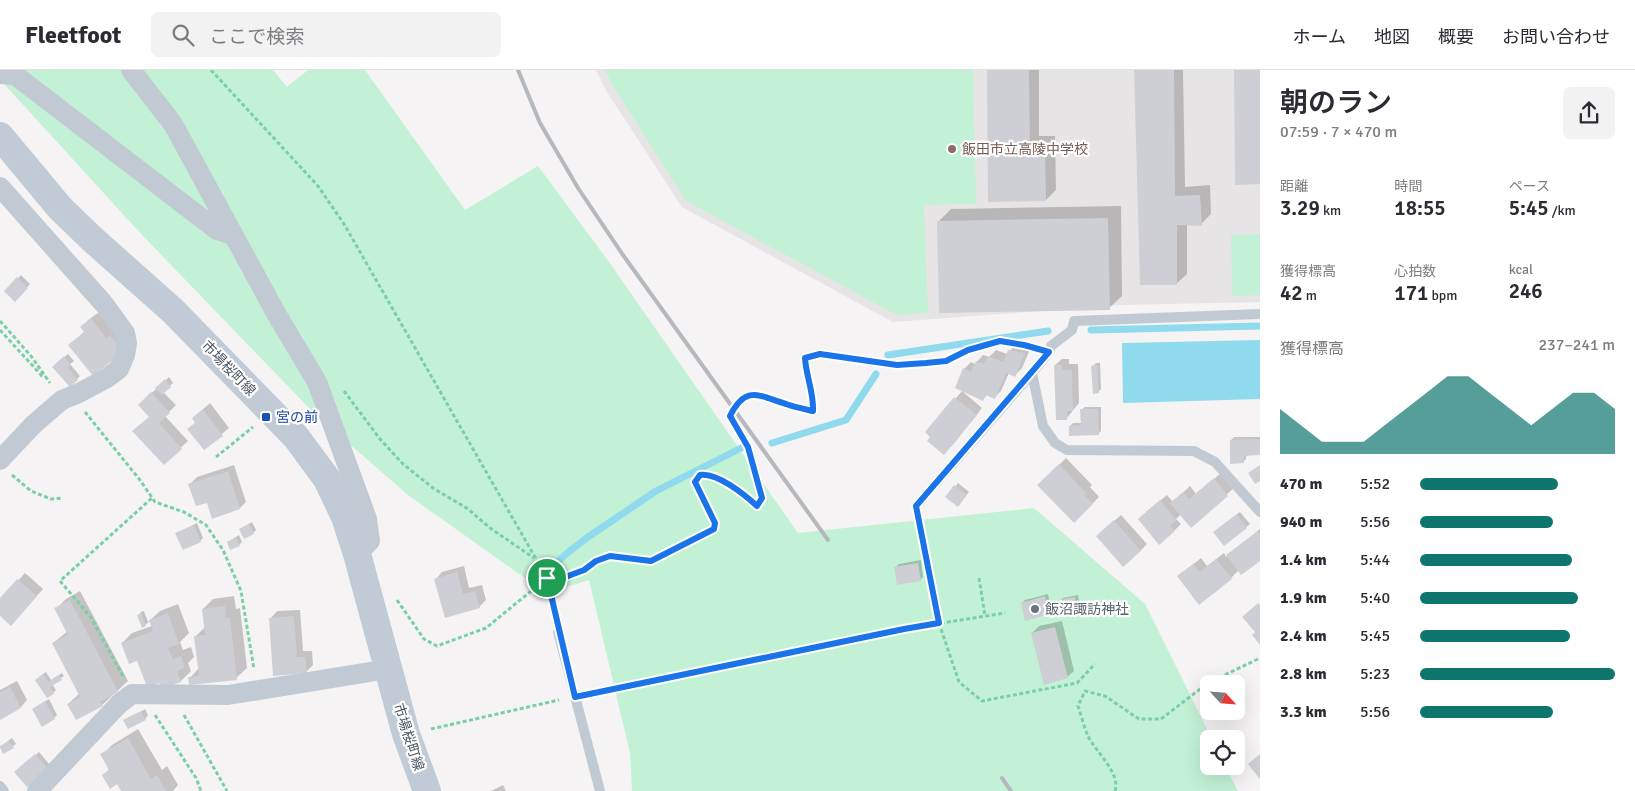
<!DOCTYPE html>
<html lang="ja">
<head>
<meta charset="utf-8">
<style>
  body { margin:0; font-family:Signika,"Noto Sans JP",sans-serif; background:#f2f2f3; color:#2b2b33; height:100vh; display:flex; flex-direction:column; font-size:19px; white-space:nowrap }
  * { box-sizing:border-box; margin:0 }
  p { font-size:16px; color:#7c7c81 }
  .icon { flex:none; width:28px; height:28px; fill:none; stroke:currentColor; stroke-width:2; stroke-linecap:round; stroke-linejoin:round }
  .map { position:relative; flex:1; overflow:hidden }
  .details { display:flex; flex-direction:column; background:#fff; width:375px }
  .details>* { flex:none }
  .needle { width:32px; rotate:116deg }
  .buttons { position:absolute; left:1200px; top:605px; display:grid; gap:10px }
  .buttons a { display:grid; place-items:center; width:45px; height:45px; border-radius:8px; background:#fff; box-shadow:0 5px 20px #0002; font-size:25px }
  .pin { position:absolute; display:grid; place-items:center; width:42px; height:42px; color:#fff; margin:-21px; border:2px solid #fff; border-radius:50%; box-shadow:0 1px 5px #0007 }
  .round { display:grid; place-items:center; flex:none; width:52px; height:52px; border-radius:8px; background:#f2f2f3 }
  .headline { display:flex; align-items:center; justify-content:space-between; height:85px; padding:0 20px }
  h1 { font-size:28px; font-weight:600; line-height:38px }
  .figures { display:grid; grid-template-columns:repeat(3,1fr); gap:8px; height:85px; padding:5px 20px }
  .figures div { display:grid; align-content:center }
  .figures b { font-size:21px; font-weight:600 }
  .figures small { font-size:14px; font-weight:400 }
  .figures p { font-size:14px }
  .chart { height:140px; padding:10px 20px }
  .chart p { display:flex; justify-content:space-between }
  .chart svg { width:100%; height:90px; margin-top:5px; fill:#0f766e; opacity:.7 }
  ul { padding:0 20px; list-style:none; font-size:16px }
  li { display:grid; grid-template-columns:80px 60px 1fr; align-items:center; height:38px }
  li i { height:12px; border-radius:6px; background:#0f766e }
  header { display:flex; align-items:center; gap:30px; box-sizing:border-box; height:70px; padding:0 25px; background:#fff; border-bottom:1px solid #e1e1e2 }
  header strong { font-size:24px }
  nav { display:flex; gap:28px; margin-inline-start:auto; font-size:18px }
  .search { width:350px; height:45px; background:#f2f2f3; display:flex; align-items:center; gap:12px; box-sizing:border-box; padding:0 18px; border-radius:8px; color:#7c7c81; font-size:19px }
  main { display:flex; flex:1; min-height:0 }
  .map>svg:first-child { display:block }
  .education { fill:#e6e4e5 }
  .green { fill:#c3f1d5 }
  .water { fill:#90daee }
  .shadow { fill:#0003 }
  .lines { fill:none; stroke-linecap:round; stroke-linejoin:round }
  .stream { stroke:#90daee; stroke-width:7 }
  .building { fill:#cdcfd5 }
  .path { stroke:#7ad0a6; stroke-width:3; stroke-dasharray:4 2.5; stroke-linecap:butt }
  .lane { stroke:#c1cad2; stroke-width:10 }
  .street { stroke:#c1cad2; stroke-width:20 }
  .secondary { stroke:#c1cbd6; stroke-width:28 }
  .rail { stroke:#b5b8bd; stroke-width:4 }
  .route-casing { stroke:#fff; stroke-width:10 }
  .route { stroke:#1a73e8; stroke-width:6 }
  .education-dot { fill:#8d6e63; stroke:#fff; stroke-width:2 }
  .transit-dot { fill:#1a4fb4; stroke:#fff; stroke-width:2 }
  .worship-dot { fill:#6b7280; stroke:#fff; stroke-width:2 }
  .labels { text-anchor:middle; stroke-width:4.5; stroke-linejoin:round; paint-order:stroke }
  .education-label { font-size:14px; fill:#785e54; stroke:#fff; text-anchor:start }
  .street-label { font-size:14px; fill:#4a5661; stroke:#fff }
  .transit-label { font-size:14px; fill:#164399; stroke:#fff; text-anchor:start }
  .worship-label { font-size:14px; fill:#5b616d; stroke:#fff; text-anchor:start }
</style>
</head>
<body>
<header>
<strong>Fleetfoot</strong>
<div class="search"><svg class="icon" aria-label="search" viewBox="0 0 24 24"><circle cx="10" cy="10" r="6"/><path d="M15 15l6 6"/></svg>ここで検索</div>
<nav><a>ホーム</a><a>地図</a><a>概要</a><a>お問い合わせ</a></nav>
</header>
<main>
<div class="map">
<svg width="1260" height="721" viewBox="0 0 1260 721">
  <rect width="100%" height="100%" fill="#f5f3f3"/>
  <!-- education -->
  <path class="education" d="M596,0H1260V232L1121,235L893,252L682,137L607,22Z"/>
  <!-- green -->
  <path class="green" d="M8,0H273L287,17L308,0H365L465,140L538,96L609,192L798,463L1034,438L1145,534L1212,669H1209V696H1225L1238,721H632L630,683L589,510L546,523L408,425L314,343L143,166L5,15Z
    M605,0H973L976,134L924,135L928,243L897,245L686,131L615,19Z
    M1260,164V225L1232,226L1231,165Z"/>
  <!-- water -->
  <path class="water" d="M1260,270V329L1123,333L1122,273Z"/>
  <!-- shadow -->
  <path class="shadow" d="M988,0H1039V66H1055L1056,120L1046,130Z
    M1135,0H1183L1185,117L1210,115L1211,144L1201,154H1187V204L1176,214Z
    M1121,136L1122,226L1109,238L938,152L951,139Z
    M21,205L30,214L15,230L6,221Z
    M98,243L129,275H70L85,261L88,250Z
    M1016,274L1031,277L1022,298L1015,305L1009,303L1001,321L995,327L988,324L983,329L964,299L971,292L975,294L983,285L989,287L996,280L1007,284Z
    M68,284L74,291L70,294L80,306L70,316L57,294Z
    M1062,289H1069V294H1078L1079,333L1067,348L1055,295Z
    M1096,293H1100L1101,319L1098,322L1093,296Z
    M169,307L173,313L163,322L176,335L165,346L188,371L164,393L150,346L139,335Z
    M962,321L982,338L951,377L927,362Z
    M210,333L229,358L204,379L189,359L196,352L193,348Z
    M1085,337H1101V361L1098,364L1070,356L1073,353H1082L1081,340Z
    M1234,367H1260V384L1246,385V389L1243,392L1231,370Z
    M1066,388L1092,415L1090,417L1099,427L1074,452L1039,415Z
    M234,395L246,432L240,438L208,431L190,414L197,407Z
    M1221,403L1234,418L1191,456L1181,444L1176,449L1181,454L1174,461L1146,442L1167,425L1173,432L1190,416L1196,424Z
    M958,413L969,422L960,432L947,427Z
    M1240,442L1250,454L1224,474L1218,459Z
    M1121,445L1147,474L1140,481L1104,460Z
    M252,452L256,460L253,463L240,459Z
    M197,453L203,468L200,471L177,463Z
    M1260,459V489L1239,500L1231,508L1186,500L1201,488L1207,496L1224,483L1226,487Z
    M239,465L242,472L239,475L228,472Z
    M921,490L923,507L920,510L896,497L899,494Z
    M464,496L469,518L482,515L486,530L479,537L436,509L442,502Z
    M25,503L43,519L18,547L0,544V530Z
    M80,521L128,611L102,635L68,634L80,623L53,573L68,561L56,539L66,529Z
    M1048,524L1052,540L1049,543L1022,533L1025,530Z
    M1078,525L1080,535L1077,539L1060,531L1063,528Z
    M234,526L236,539L240,538L247,598L236,608H190L199,598L196,566L205,557L203,539L213,529Z
    M178,534L189,563L180,572L183,580L191,577L194,587L188,593L191,601L181,611L162,618L160,611L122,573L132,563L152,556L150,551L145,555L138,546L141,542L144,541L148,552L160,541Z
    M300,540L303,581H312L313,595L306,602L271,548L277,541Z
    M1062,551L1074,601L1067,607L1032,563L1039,556Z
    M46,602L51,610L62,603L64,606L52,614L56,620L53,623L39,607Z
    M17,611L27,630L21,637L0,648V620Z
    M49,629L57,645L54,648L33,639Z
    M145,639L148,645L145,649L125,651Z
    M138,659L162,700L167,696L178,715L173,721H123L118,713L104,705L110,698L102,685L112,675Z
    M12,668L16,674L3,683L0,677Z
    M39,682L50,695L27,716L19,699Z
    M503,715L506,721H491Z"/>
  <g class="lines">
    <!-- stream -->
    <path class="stream" d="M1091,260L1260,256
      M888,285L1048,261
      M772,373L846,350L876,304
      M550,499L566,484L588,467L656,421L743,377"/>
  </g>
  <!-- building -->
  <path class="building" d="M987,0H1029L1030,76H1045L1046,131L988,132Z
    M1134,0H1174L1175,126L1200,125L1202,156L1177,155V215H1140Z
    M1234,0H1260V114L1235,115Z
    M1108,148L1110,240L939,243L937,151Z
    M17,207L28,218L15,232L4,221Z
    M91,248L106,268L110,265L123,282L93,306L68,275L84,262L80,257Z
    M1008,280L1025,283L1015,307L1006,303L995,329L986,325L983,331L955,318L963,298L971,302L976,291L984,294L988,286L1003,292Z
    M64,286L71,295L68,298L78,310L70,317L52,297Z
    M1054,295H1062V300H1072L1073,341H1067V350H1056Z
    M1097,295L1099,323L1093,324L1091,296Z
    M165,309L171,317L162,325L155,318Z
    M151,322L170,343L159,353L182,379L164,395L132,361L149,347L138,335Z
    M954,327L977,345L944,385L927,371L930,367L925,362Z
    M203,339L223,366L204,380L187,359L195,353L192,348Z
    M1080,339H1098L1099,365L1069,366V356L1081,355Z
    M1260,369V385L1244,386V393L1230,394V370Z
    M1059,394L1086,423L1084,425L1093,434L1074,453L1037,415Z
    M1260,395V411L1255,414L1248,403Z
    M228,401L240,439L212,449L207,433L196,436L188,414Z
    M1214,408L1228,426L1191,458L1170,433L1183,422L1189,429Z
    M954,415L967,425L958,437L945,427Z
    M1160,430L1176,450L1170,456L1175,461L1159,475L1138,449Z
    M1237,444L1247,458L1224,476L1213,462Z
    M1114,450L1141,481L1123,497L1096,466Z
    M249,454L254,464L244,469L239,459Z
    M194,455L201,472L183,480L175,463Z
    M1258,461L1260,464V491L1241,505L1226,485Z
    M236,467L240,476L230,480L227,472Z
    M1216,489L1232,509L1199,535L1177,506L1193,494L1200,502Z
    M918,493L921,511L897,515L894,497Z
    M457,502L463,524L475,521L480,538L445,548L434,509Z
    M17,509L37,526L11,556L0,546V528Z
    M1045,526L1050,544L1025,551L1021,533Z
    M1075,527L1077,540L1060,543L1058,530Z
    M70,530L118,622L100,632L103,636L76,650L67,634L80,627L52,573L68,565L54,538Z
    M1258,533L1260,535V575L1252,565L1255,562L1242,547Z
    M225,536L226,548H230L237,610L189,615L188,607L199,606L194,566L205,565L202,539Z
    M141,543L146,556L142,558L137,545Z
    M168,543L179,574L168,578L173,589L181,586L185,598L177,601L181,612L161,619L159,613L147,617L137,591L129,594L121,573L153,561L149,550Z
    M294,546L297,587H305L307,603L273,606L269,548Z
    M1055,557L1068,608L1044,615L1031,563Z
    M43,604L48,612L59,605L62,610L50,617L54,624L47,628L35,610Z
    M10,617L21,638L0,650V622Z
    M45,631L55,649L42,657L32,639Z
    M141,641L146,650L128,659L123,650Z
    M128,668L151,709L157,705L166,721H121L117,714L110,719L102,705L109,700L100,684Z
    M9,671L14,678L3,684L0,676Z
    M35,684L48,699L27,717L14,702Z
    M1260,684V709L1248,694Z"/>
  <g class="lines">
    <!-- path -->
    <path class="path" d="M211,0L318,116L344,154L547,508L555,547
      M0,251L31,286L50,313
      M0,260L42,306H45
      M344,321L380,369L403,394L433,418L468,439L490,458L534,488
      M85,342L140,410L155,432L184,442L206,455L223,480L241,521L254,599
      M216,387L253,357
      M12,405L31,421L51,429L63,428
      M919,451L939,553L959,612L982,631L1077,613L1095,594
      M979,508L985,546
      M397,530L424,569L437,576L486,558L547,508L568,506L584,500L595,491L610,486L651,491L714,459L715,453L695,412L700,405C717,402 745,425 757,436L762,428L748,377L730,346C746,314 759,326 786,334C794,337 804,339 813,341C814,323 806,306 805,288L820,284L897,295L946,291L969,280L1000,271L1031,277
      M123,606L90,546L60,511L152,428
      M590,624L904,559L1005,543
      M155,645L196,708L201,721
      M184,645L227,721
      M431,659L559,630
      M1115,721C1121,703 1095,681 1088,666C1084,657 1081,645 1078,636L1085,621L1105,626L1139,649H1161L1208,613L1260,588"/>
    <!-- lane -->
    <path class="lane" d="M1032,303L1043,356L1055,373L1067,380L1194,381L1215,392L1260,442
      M916,436L1032,303L1049,282L1051,276L1072,260L1074,251L1260,244
      M558,562L600,721
      M0,716L4,721"/>
    <!-- street -->
    <path class="street" d="M131,0L173,54L277,245L317,312L367,449L370,471L357,484
      M0,4L15,5L217,160L233,165
      M0,117L104,234L125,263L127,273L125,285L119,299L107,308L79,323L62,330L34,354L0,390
      M37,721L119,634L132,624L228,625L388,599"/>
    <!-- secondary -->
    <path class="secondary" d="M0,66L60,138L91,168L173,241L296,367L327,409L345,447L357,484L406,664L427,721"/>
    <!-- rail -->
    <path class="rail" d="M518,0L540,53L578,118L623,185L828,470
      M1002,708L1011,721"/>
  </g>
  <g class="lines">
    <defs>
      <path id="route" d="M1000,271L1024,275L1049,282L916,436L939,553L904,559L575,627L547,508L568,506L584,500L596,491L610,486L651,491L714,459L715,453L695,412L700,405C717,402 745,425 757,436L762,428L748,377L730,346C746,314 759,326 786,334C794,337 804,339 813,341C814,323 806,306 805,288L820,284L897,295L926,293L946,291L968,280Z"/>
    </defs>
    <!-- route casing -->
    <use href="#route" class="route-casing"/>
    <!-- route -->
    <use href="#route" class="route"/>
  </g>
  <!-- markers -->
  <circle class="education-dot" cx="952" cy="79" r="5"/>
  <rect class="transit-dot" x="261" y="342" width="10" height="10" rx="2.5"/>
  <circle class="worship-dot" cx="1035" cy="539" r="5"/>
  <g class="labels">
    <!-- education labels -->
    <g class="education-label">
      <text x="962" y="84">飯田市立高陵中学校</text>
    </g>
    <!-- street labels -->
    <g class="street-label">
      <text transform="translate(229 298) rotate(46)" y="5">市場桜町線</text>
      <text transform="translate(409 667) rotate(72)" y="5">市場桜町線</text>
    </g>
    <!-- transit labels -->
    <g class="transit-label">
      <text x="276" y="352">宮の前</text>
    </g>
    <!-- worship labels -->
    <g class="worship-label">
      <text x="1045" y="544">飯沼諏訪神社</text>
    </g>
  </g>
</svg>
<div class="buttons">
<a><svg class="needle" viewBox="-14 -14 28 28"><path d="M0-13l5 13h-10z" fill="#e53935"/><path d="M0 13l5-13h-10z" fill="#7c7c81"/></svg></a>
<a><svg class="icon" aria-label="locate" viewBox="0 0 24 24"><circle cx="12" cy="12" r="6"/><path d="M12 2v4M12 18v4M2 12h4M18 12h4"/></svg></a>
</div>
<div class="pin" style="left:547px;top:508px;background:#1e9e55"><svg class="icon" aria-label="arrive" viewBox="0 0 24 24"><path d="M6 21V4h12l-3 4 3 4H6"/></svg></div>
</div>
<section class="details">
<div class="headline"><div><h1>朝のラン</h1><p>07:59 · 7 × 470 m</p></div><a class="round"><svg class="icon" aria-label="share" viewBox="0 0 24 24"><path d="M12 15V3M7 8l5-5 5 5M5 13v7h14v-7"/></svg></a></div>
<div class="figures">
<div><p>距離</p><b>3.29<small> km</small></b></div>
<div><p>時間</p><b>18:55</b></div>
<div><p>ペース</p><b>5:45<small> /km</small></b></div>
</div>
<div class="figures">
<div><p>獲得標高</p><b>42<small> m</small></b></div>
<div><p>心拍数</p><b>171<small> bpm</small></b></div>
<div><p>kcal</p><b>246</b></div>
</div>
<div class="chart"><p><span>獲得標高</span>237–241 m</p>
<svg viewBox="0 0 160 44" preserveAspectRatio="none"><path d="M0 44V22L10 30L20 38L30 38L40 38L50 30L60 22L70 14L80 6L90 6L100 14L110 22L120 30L130 22L140 14L150 14L160 22V44z"/></svg>
</div>
<ul>
<li><b>470 m</b>5:52<i style="width:71%"></i></li>
<li><b>940 m</b>5:56<i style="width:68%"></i></li>
<li><b>1.4 km</b>5:44<i style="width:78%"></i></li>
<li><b>1.9 km</b>5:40<i style="width:81%"></i></li>
<li><b>2.4 km</b>5:45<i style="width:77%"></i></li>
<li><b>2.8 km</b>5:23<i style="width:100%"></i></li>
<li><b>3.3 km</b>5:56<i style="width:68%"></i></li>
</ul>
</section>
</main>
</body>
</html>
